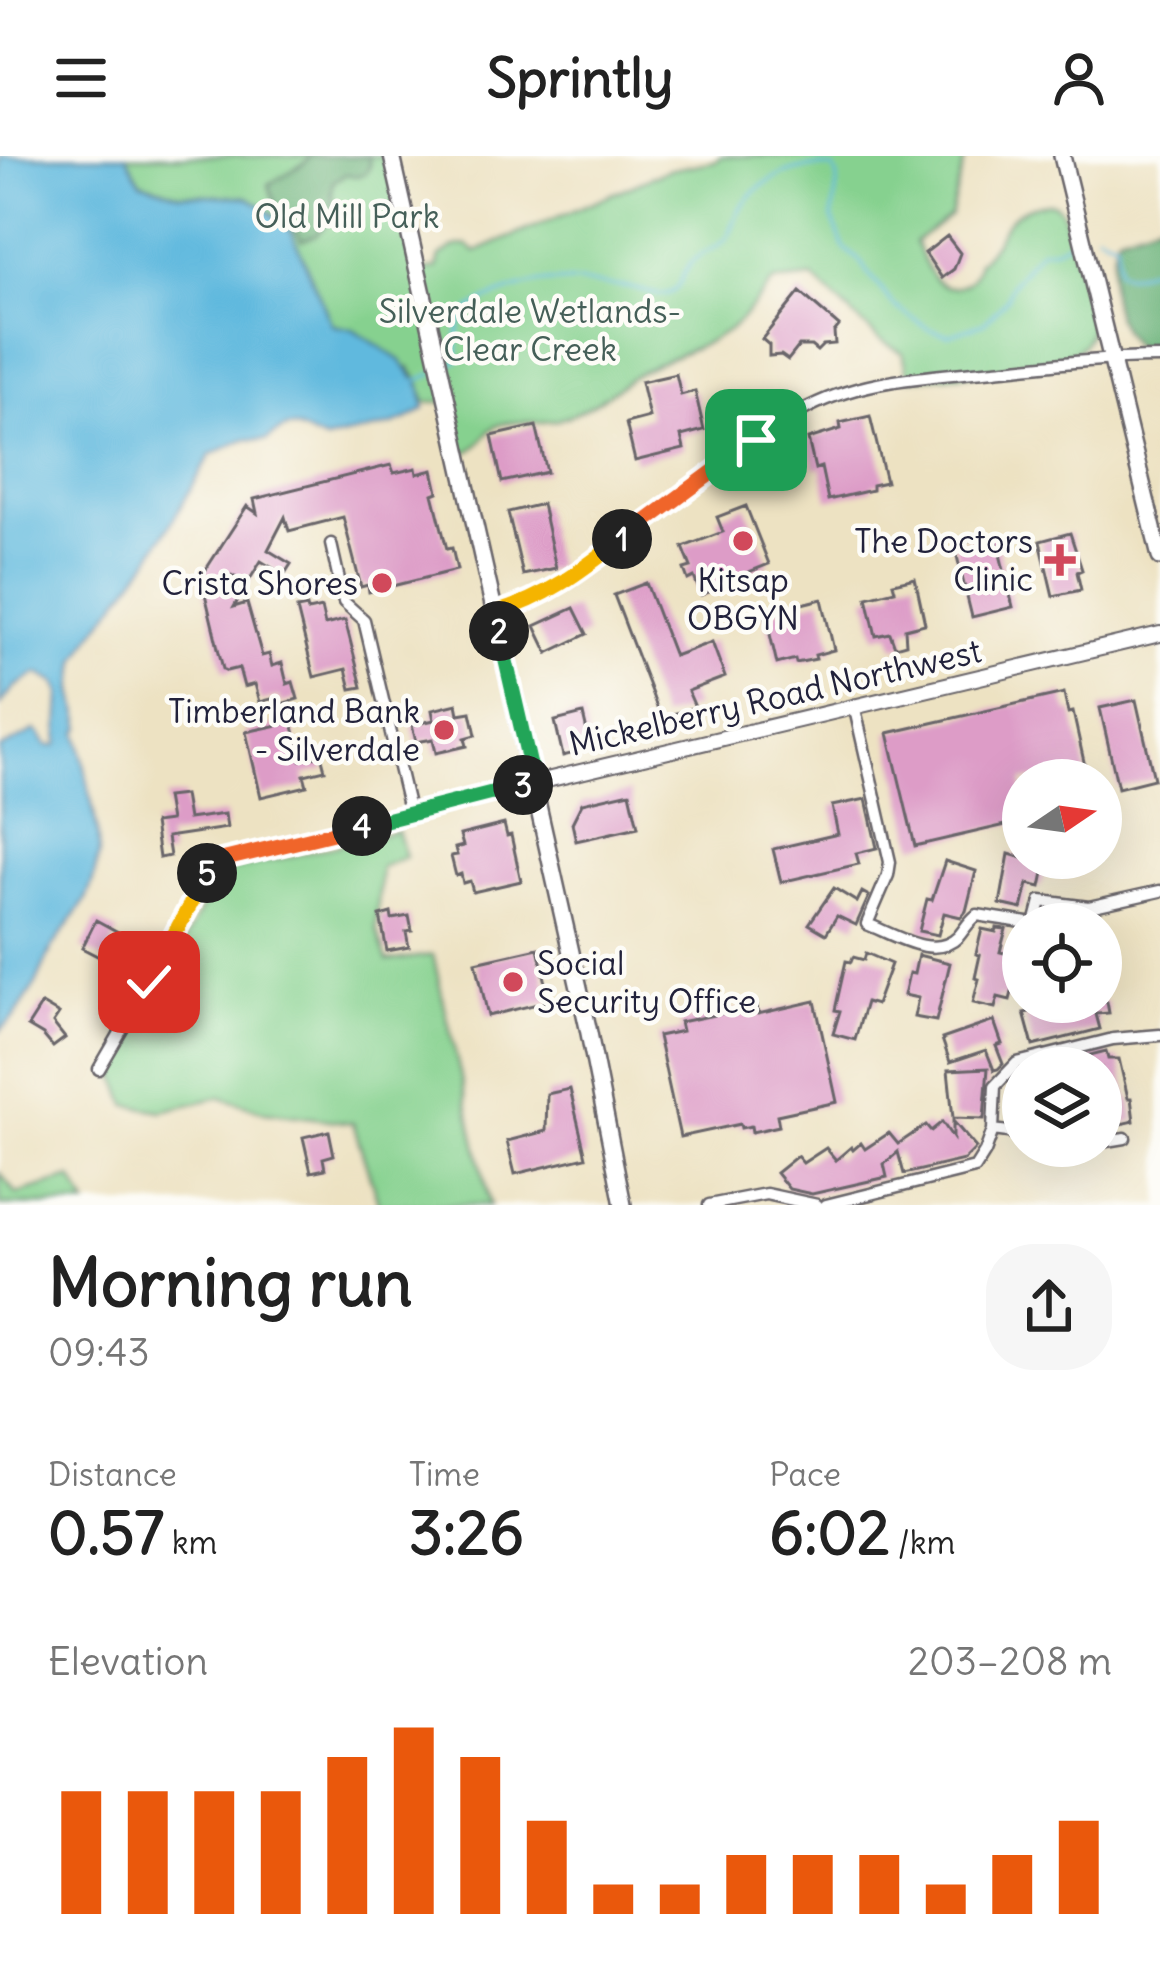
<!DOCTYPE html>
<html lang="en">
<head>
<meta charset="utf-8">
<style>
  body { margin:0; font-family:Delius,sans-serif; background:#f6f6f6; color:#222; height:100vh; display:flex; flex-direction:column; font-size:45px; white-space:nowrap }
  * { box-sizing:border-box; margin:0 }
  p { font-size:39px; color:#767676 }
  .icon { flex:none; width:66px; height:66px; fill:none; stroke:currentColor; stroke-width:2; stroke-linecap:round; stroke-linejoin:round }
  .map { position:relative; height:1049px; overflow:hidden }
  .details { display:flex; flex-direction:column; background:#fff; flex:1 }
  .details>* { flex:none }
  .needle { width:78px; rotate:77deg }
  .fabs { position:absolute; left:1002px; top:603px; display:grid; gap:24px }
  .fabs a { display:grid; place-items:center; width:120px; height:120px; border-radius:50%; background:#fff; box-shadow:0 12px 48px #0002; font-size:60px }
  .pin { position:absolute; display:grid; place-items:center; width:102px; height:102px; color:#fff; margin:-51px; border-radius:24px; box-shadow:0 6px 18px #0006 }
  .km { position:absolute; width:60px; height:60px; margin:-30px; border-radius:50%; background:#222; color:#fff; font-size:33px; line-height:60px; text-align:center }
  .round { display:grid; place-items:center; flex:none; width:126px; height:126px; border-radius:48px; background:#f6f6f6 }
  .headline { display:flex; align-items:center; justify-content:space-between; height:204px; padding:0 48px }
  h1 { font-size:66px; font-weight:800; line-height:90px }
  .stats { display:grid; grid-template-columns:repeat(3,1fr); gap:18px; height:204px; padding:12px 48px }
  .stats div { display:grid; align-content:center }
  .stats b { font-size:60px; font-weight:800 }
  .stats small { font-size:33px; font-weight:400 }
  .stats p { font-size:33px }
  .chart { height:336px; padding:24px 48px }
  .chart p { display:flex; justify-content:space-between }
  .chart svg { width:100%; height:216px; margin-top:12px; stroke:#ea580c; stroke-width:6 }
  header { display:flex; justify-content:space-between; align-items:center; height:156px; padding:0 48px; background:#fff; font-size:54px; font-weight:800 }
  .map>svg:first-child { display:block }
  .green { fill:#86d18f; stroke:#547a65; stroke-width:3 }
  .forest { fill:#6cb37a; stroke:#476a5a; stroke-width:3 }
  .water { fill:#61b9de; stroke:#426e8c; stroke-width:3 }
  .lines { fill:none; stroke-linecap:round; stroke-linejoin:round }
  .stream { stroke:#61b9de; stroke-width:3 }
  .building { fill:#dd9cc7 }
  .minor-casing { stroke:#69656a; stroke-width:15 }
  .tertiary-casing { stroke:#69656a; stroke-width:18 }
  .secondary-casing { stroke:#69656a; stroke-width:20 }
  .minor { stroke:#fff; stroke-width:10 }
  .tertiary { stroke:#fff; stroke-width:14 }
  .secondary { stroke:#fff; stroke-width:15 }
  .split-1-casing { stroke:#fff; stroke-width:24 }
  .split-2-casing { stroke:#fff; stroke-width:24 }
  .split-3-casing { stroke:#fff; stroke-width:24 }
  .split-4-casing { stroke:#fff; stroke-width:24 }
  .split-5-casing { stroke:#fff; stroke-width:24 }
  .split-6-casing { stroke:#fff; stroke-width:24 }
  .split-1 { stroke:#f0652b; stroke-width:15 }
  .split-2 { stroke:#f5b400; stroke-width:15 }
  .split-3 { stroke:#22a559; stroke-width:15 }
  .split-4 { stroke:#22a559; stroke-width:15 }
  .split-5 { stroke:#f0652b; stroke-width:15 }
  .split-6 { stroke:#f5b400; stroke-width:15 }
  .poi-dot { fill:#d1495b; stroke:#fdfcf7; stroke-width:4.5 }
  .labels { text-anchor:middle; stroke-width:9; stroke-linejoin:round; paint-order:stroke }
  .park-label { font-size:33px; fill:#455f58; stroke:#fdfcf7 }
  .poi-label { font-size:33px; fill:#22223b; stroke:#fdfcf7; text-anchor:end }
  .street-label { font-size:33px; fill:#22223b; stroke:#fdfcf7 }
</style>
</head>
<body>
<header><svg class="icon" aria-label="menu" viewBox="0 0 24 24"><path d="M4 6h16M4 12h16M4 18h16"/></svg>Sprintly<svg class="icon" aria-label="person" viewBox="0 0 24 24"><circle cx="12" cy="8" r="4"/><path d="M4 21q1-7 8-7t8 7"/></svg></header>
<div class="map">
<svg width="1160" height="1049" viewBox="0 0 1160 1049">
  <rect width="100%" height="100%" fill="#fdfcf7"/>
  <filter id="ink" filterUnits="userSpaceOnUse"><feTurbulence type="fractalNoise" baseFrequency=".00833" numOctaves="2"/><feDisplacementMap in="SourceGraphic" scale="24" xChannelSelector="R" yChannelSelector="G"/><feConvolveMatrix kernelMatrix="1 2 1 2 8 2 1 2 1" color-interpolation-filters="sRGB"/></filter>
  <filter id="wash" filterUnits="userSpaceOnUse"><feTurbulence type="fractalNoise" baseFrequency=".004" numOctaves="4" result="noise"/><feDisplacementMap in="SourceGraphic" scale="48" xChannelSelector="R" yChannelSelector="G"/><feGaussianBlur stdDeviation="2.7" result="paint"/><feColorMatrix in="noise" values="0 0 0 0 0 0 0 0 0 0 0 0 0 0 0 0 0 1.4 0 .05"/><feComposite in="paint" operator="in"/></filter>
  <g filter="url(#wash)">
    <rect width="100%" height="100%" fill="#ede2c2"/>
    <!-- green -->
    <path class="green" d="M126,0H392L419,115L437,112L440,100L455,91L466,89L476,96L668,14L715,5L722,0H966L950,60L915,86C921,97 926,113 934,122C950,141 977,127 978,106C1005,83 998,56 1041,48C1054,45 1058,47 1064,60L1091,167C1089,178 1087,185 1079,192C1047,217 951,219 909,223L903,197L879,183L813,122L773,126C759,142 745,162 729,174C698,195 658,202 629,223C606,240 585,256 557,264C539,269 519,263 502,268C482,273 487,292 459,299L447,246H426L419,225L410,212L405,213L400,204L332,169L281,64L264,51L247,41L179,38L141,26Z
      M397,675L405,701L381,711L376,772L387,805L433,799L490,1049H379L353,967L265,956L221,941L162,955L127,949L115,916L220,717Z
      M0,1017L17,1038L72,1022L87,1049H0Z"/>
    <!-- forest -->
    <path class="forest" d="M311,0H368L370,10L365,18L356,20L346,18L334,25L332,35L334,62L315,79L302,84C290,63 273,51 269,28L303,8Z
      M1160,65V191L1138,193C1106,165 1106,116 1118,79Z"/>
    <!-- water -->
    <path class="water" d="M0,0H126L141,26L179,38L247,41L264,51L292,76L332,169L353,173L400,204L421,230L425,252C397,275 359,274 326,285C297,276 296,260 267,284L245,283L211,299L149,404L91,481L77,505L74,533L82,572L78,576L97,673L99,698L93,725L85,745L51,794L36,828L15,860L0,875V593L35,575L39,577L48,590L58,589L61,537L56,527L38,517L15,531L0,549Z"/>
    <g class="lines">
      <!-- stream -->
      <path class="stream" d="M1097,77L1117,86V114C1131,127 1143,109 1160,112
        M447,212L458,204C458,189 456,171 465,159C477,143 530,127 550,126C574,124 601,129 624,131C638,132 656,142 670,137C682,132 682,117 690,107C701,95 719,94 728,80C734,70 735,57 744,47C764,22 802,5 834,13L838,22L832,62L844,92L859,104L893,149L929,173L949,179L984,167L1007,142L1011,129L1040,94L1056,92L1069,85
        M416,225L433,218"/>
    </g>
    <g id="blocks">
      <!-- building -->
      <path class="building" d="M947,80L960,97L954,113L942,122L925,97Z
        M800,136L839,170L834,176L835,188L823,189L817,195L811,190H799L788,204L781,199L769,200V189L762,183Z
        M676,218L681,239L695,235L704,274L681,280L684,293L635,305L626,267L649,261L641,226Z
        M870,260L886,326L872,329V334L828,344L821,311L815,313L808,283L841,273L840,267Z
        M536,270L547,316L502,326L492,280Z
        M391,309L394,317L416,312L417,318L433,314L438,336L433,338L447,393L452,392L457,414L369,436L368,429L361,431L343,361L289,375L285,361L268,394L291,408L284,419L261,405L247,428L233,420L239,442L234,451L247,447L262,500L269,498L272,510L282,507L287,528L293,526L298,543L281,548L279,541L260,546L255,528L244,531L239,512L227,515L223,513L201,421L247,350L257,357L254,343Z
        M542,348L556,412L523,419L508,356Z
        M746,350L769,408L729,424L731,428L701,439L694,421L688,424L684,413L691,411L683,391L723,376L717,361Z
        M1070,377L1082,414L1077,416L1081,434L1053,440L1040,385Z
        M995,378L1013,451L972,461L954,388Z
        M915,422L925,468L905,473L906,488L895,491L890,477L876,480L867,441L895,434L893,427Z
        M646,427L674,500L712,486L725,521L688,535L695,551L661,562L614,439Z
        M822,443L834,494L815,499L816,503L796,507L795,503L777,508L765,457Z
        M307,451L308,455L321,452L325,469L345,464L362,531L351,533L346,513L314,521L297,453Z
        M574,452L587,478L548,497L535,470Z
        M1064,537L1068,557L1073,556L1088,624H1023V665L915,690L888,577Z
        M1136,544L1154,623L1118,632L1100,552Z
        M457,548L459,558L471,556L476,579L465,582L467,590L436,597L433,583L416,586L412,569L434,564L432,554Z
        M583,558L591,593L563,600L555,565Z
        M292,566L301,604L321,599L325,614L304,619L307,630L261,641L246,576Z
        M630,636L638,671L576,685L572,667L582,647Z
        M184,639L188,663L225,658L227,672L167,681L170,700L159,702L154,667L170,665L166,641Z
        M866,643L877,692L856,697L859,708L781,726L773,693L838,678L832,650Z
        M504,668L507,680L511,679L521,725L473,736L470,725L463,727L461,718L456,720L451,700L457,699L455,692L463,690L460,679Z
        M1009,698L1023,702H1047L1041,731L1028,728L1022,753L1000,748Z
        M945,705L976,715L966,755L961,761L944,757L938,779L919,775L927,743L932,744Z
        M834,732L857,746L862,736L869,740L856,769L837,760L826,778L809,768Z
        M391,757L392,763L409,760L412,775L406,776L409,791L387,795L380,760Z
        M96,764L118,776L105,804L82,792Z
        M997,772L1006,773L1000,796L1021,801L1010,844L998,841L995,852L973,847L979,823L975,822L980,799L976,798L982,773L996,776Z
        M538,792L550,845L488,860L476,806Z
        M866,797L891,808L876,849L866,846L855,884L833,878L840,855L835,854L846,805L851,806L853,801L864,804Z
        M918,799L950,807L936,865L914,861L918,842L904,839L909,817L914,818Z
        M815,845L837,946L777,959L779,970L752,976L751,970L741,972L740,968L680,981L658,880L682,875L680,866L719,858L757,850L758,858Z
        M1079,846H1107L1109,857L1096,858L1100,873L1033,890L1024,857Z
        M42,848L59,858L53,867L65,882L53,891L43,879L28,870Z
        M994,865L1002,888L996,890L1003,908L998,913L994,914L986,894L950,906L942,883Z
        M1106,895L1108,903H1119L1128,942H1131L1134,965L1112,970L1103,928L1101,929V912H1076L1074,903Z
        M988,912L984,963L953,962L948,914Z
        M570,933L586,1001L515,1018L507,985L546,975L547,938Z
        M953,965L976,992L964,1004L904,1018L898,996L884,1008L887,1021L812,1038L789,1033L776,1017L797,1000L803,1007L826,992L836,1004L851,991L853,994L861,987L865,993L889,977L898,988L926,969L931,975L942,966L953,982Z
        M329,975L334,999L323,1002L325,1013L311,1016L303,981Z"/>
    </g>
  </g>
  <g filter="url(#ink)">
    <use href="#blocks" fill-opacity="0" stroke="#69656a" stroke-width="3"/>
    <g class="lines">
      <defs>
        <path id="minor" d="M331,388L344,446L364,464L410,658
          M495,457C550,440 584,413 628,379C684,337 739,291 800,256C859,222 929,221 995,214C1051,208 1105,202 1160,202
          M854,549L890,706L888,719L867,768C893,778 934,805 958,781C965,773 968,766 977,759L1034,768
          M1035,768L1041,745L1089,751L1160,735
          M99,913L149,827L213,706L534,627
          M993,974L1023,978
          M1101,986L1125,982
          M1062,990H1073
          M709,1049L766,1038L817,1049
          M826,1049L975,1012L985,996L993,974L995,930L1017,907L1113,883L1160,879"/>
        <path id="tertiary" d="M534,627L1160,478"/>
        <path id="secondary" d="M392,0L588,872L623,1049
          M1062,0L1160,401"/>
      </defs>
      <!-- minor casing -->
      <use href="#minor" class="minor-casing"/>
      <!-- tertiary casing -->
      <use href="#tertiary" class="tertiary-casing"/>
      <!-- secondary casing -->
      <use href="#secondary" class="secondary-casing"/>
      <!-- minor -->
      <use href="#minor" class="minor"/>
      <!-- tertiary -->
      <use href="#tertiary" class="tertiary"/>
      <!-- secondary -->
      <use href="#secondary" class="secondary"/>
    </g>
  </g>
  <g class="lines" filter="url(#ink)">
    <defs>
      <path id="split-1" d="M622,383L756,284"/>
      <path id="split-2" d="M499,475L495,457C546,442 581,415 622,383"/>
      <path id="split-3" d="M499,475L534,627L523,629"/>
      <path id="split-4" d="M362,670L523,629"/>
      <path id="split-5" d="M207,717L213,706L362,670"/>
      <path id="split-6" d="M149,826L207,717"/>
    </defs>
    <!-- split-1 casing -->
    <use href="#split-1" class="split-1-casing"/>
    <!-- split-2 casing -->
    <use href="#split-2" class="split-2-casing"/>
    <!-- split-3 casing -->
    <use href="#split-3" class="split-3-casing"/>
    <!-- split-4 casing -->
    <use href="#split-4" class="split-4-casing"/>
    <!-- split-5 casing -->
    <use href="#split-5" class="split-5-casing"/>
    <!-- split-6 casing -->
    <use href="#split-6" class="split-6-casing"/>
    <!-- split-1 -->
    <use href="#split-1" class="split-1"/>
    <!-- split-2 -->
    <use href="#split-2" class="split-2"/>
    <!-- split-3 -->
    <use href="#split-3" class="split-3"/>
    <!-- split-4 -->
    <use href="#split-4" class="split-4"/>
    <!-- split-5 -->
    <use href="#split-5" class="split-5"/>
    <!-- split-6 -->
    <use href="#split-6" class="split-6"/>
  </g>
  <!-- markers -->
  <g class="poi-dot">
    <circle cx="743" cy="385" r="12"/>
    <path d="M1054 386h12v12h12v12h-12v12h-12v-12h-12v-12h12z"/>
    <circle cx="382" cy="427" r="12"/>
    <circle cx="444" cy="574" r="12"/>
    <circle cx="513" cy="826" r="12"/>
  </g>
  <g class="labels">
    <!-- park labels -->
    <g class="park-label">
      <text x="347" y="72">Old Mill Park</text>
      <text x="530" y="167">Silverdale Wetlands-<tspan x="530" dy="38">Clear Creek</tspan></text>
    </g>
    <!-- poi labels -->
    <g class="poi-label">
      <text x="1033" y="397">The Doctors<tspan x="1033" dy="38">Clinic</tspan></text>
      <text x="743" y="436" text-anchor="middle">Kitsap<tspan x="743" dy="38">OBGYN</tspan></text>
      <text x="358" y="439">Crista Shores</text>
      <text x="420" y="567">Timberland Bank<tspan x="420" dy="38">- Silverdale</tspan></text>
      <text x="537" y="819" text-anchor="start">Social<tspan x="537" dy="38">Security Office</tspan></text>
    </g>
    <!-- street labels -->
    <g class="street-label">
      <text transform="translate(775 541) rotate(-13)" y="12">Mickelberry Road Northwest</text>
    </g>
  </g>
</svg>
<div class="fabs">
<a><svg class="needle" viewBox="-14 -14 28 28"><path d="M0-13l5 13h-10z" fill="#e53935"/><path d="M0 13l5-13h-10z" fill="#767676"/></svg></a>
<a><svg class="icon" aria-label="locate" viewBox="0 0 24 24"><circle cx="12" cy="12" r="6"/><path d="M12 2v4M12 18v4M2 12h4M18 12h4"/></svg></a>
<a><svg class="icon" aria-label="layers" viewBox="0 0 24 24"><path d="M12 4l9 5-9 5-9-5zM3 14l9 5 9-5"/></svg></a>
</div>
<div class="pin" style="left:756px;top:284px;background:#1e9e55"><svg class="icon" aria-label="arrive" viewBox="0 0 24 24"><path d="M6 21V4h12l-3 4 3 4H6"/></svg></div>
<div class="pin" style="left:149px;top:826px;background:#d93025"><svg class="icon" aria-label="check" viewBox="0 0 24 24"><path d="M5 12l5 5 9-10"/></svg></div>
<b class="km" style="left:622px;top:383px">1</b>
<b class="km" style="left:499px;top:475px">2</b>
<b class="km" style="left:523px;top:629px">3</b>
<b class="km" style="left:362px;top:670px">4</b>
<b class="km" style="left:207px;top:717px">5</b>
</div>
<section class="details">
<div class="headline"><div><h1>Morning run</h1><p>09:43</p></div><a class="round"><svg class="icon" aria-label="share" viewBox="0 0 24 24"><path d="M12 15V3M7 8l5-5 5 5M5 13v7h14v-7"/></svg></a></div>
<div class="stats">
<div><p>Distance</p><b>0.57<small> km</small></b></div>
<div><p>Time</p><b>3:26</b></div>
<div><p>Pace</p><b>6:02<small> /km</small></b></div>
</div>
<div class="chart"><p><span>Elevation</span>203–208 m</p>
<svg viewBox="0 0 160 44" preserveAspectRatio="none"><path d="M5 44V19M15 44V19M25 44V19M35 44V19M45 44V12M55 44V6M65 44V12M75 44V25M85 44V38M95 44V38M105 44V32M115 44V32M125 44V32M135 44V38M145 44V32M155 44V25"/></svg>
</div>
</section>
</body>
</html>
